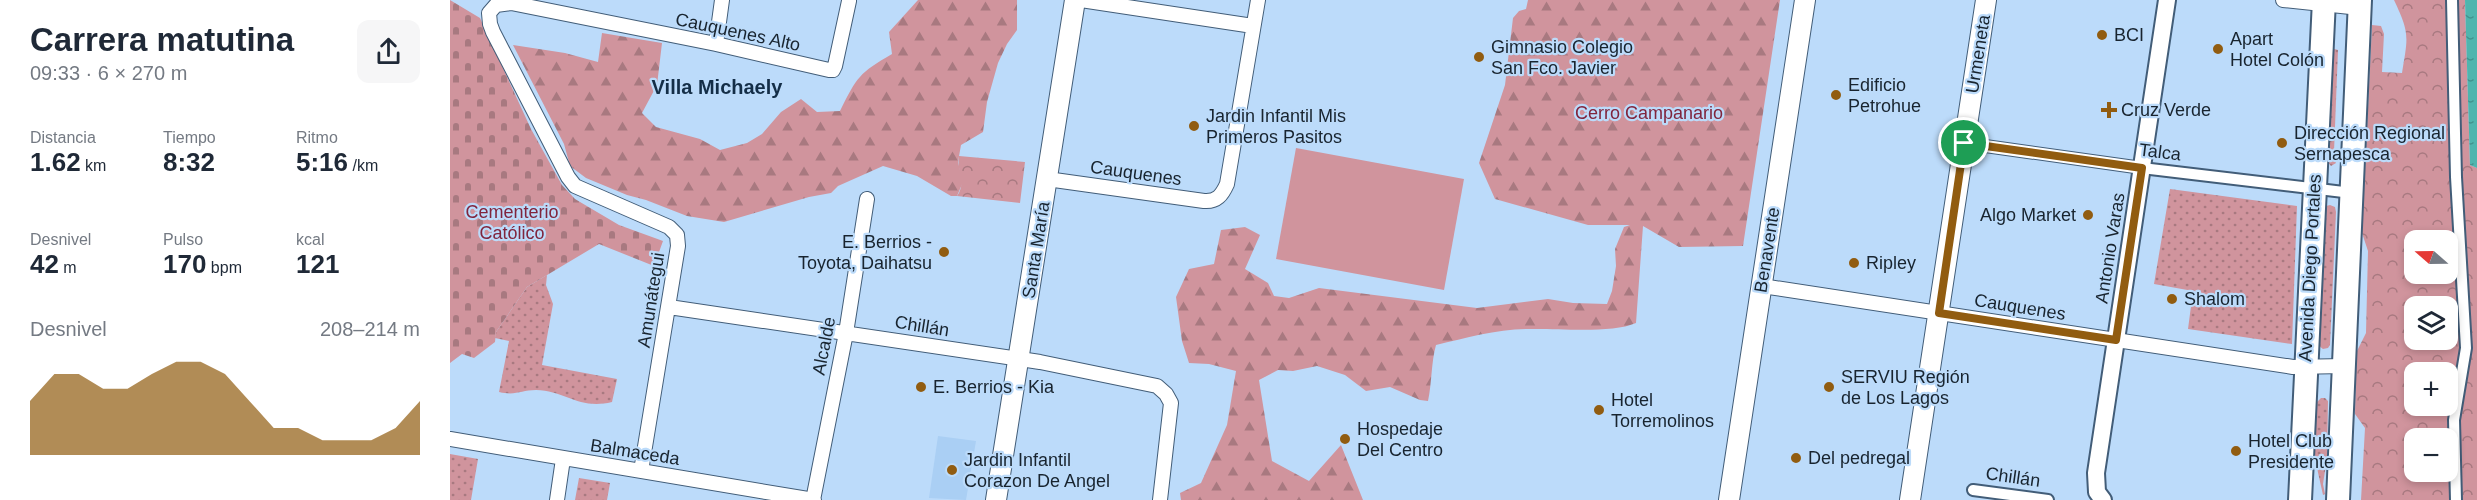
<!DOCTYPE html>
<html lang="es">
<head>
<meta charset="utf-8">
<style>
  body { margin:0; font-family:Arial,sans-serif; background:#f6f6f7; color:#1f2937; height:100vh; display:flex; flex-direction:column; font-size:22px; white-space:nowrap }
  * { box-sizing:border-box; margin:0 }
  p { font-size:20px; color:#747a83 }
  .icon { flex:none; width:33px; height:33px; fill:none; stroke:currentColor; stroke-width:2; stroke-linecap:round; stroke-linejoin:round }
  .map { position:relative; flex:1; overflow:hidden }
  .details { display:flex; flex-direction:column; background:#fff; width:450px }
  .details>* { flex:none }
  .needle { width:39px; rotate:290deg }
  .tools { position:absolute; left:1954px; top:230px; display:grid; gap:12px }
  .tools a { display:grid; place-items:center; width:54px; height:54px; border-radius:12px; background:#fff; box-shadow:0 3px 9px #0003; font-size:30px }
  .pin { position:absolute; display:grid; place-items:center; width:51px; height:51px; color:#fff; margin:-26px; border:3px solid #fff; border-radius:50%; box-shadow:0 2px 6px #0007 }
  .round { display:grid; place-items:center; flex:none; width:63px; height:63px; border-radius:12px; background:#f6f6f7 }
  .summary { display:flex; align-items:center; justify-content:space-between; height:102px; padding:0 30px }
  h1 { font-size:33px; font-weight:600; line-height:45px }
  .stats { display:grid; grid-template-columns:repeat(3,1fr); gap:9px; height:102px; padding:6px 30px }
  .stats div { display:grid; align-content:center }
  .stats b { font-size:26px; font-weight:600 }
  .stats small { font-size:16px; font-weight:400 }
  .stats p { font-size:16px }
  .chart { height:168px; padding:12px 30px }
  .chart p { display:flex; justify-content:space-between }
  .chart svg { width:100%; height:108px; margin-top:6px; fill:#915c10; opacity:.7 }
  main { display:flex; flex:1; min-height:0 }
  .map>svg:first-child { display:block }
  .built { fill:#aacff4 }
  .grass { fill:url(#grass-dots) }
  .forest { fill:url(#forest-firs) }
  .cemetery { fill:url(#cemetery-stones) }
  .park { fill:url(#park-crowns); fill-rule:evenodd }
  .pitch { fill:#d0949d }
  .water { fill:url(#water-ripples) }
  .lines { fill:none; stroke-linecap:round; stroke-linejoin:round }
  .pedestrian-casing { stroke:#425d78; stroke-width:14 }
  .minor-casing { stroke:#425d78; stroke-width:16 }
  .tertiary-casing { stroke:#425d78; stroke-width:20 }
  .secondary-casing { stroke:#425d78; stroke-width:22 }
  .trunk-casing { stroke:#425d78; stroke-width:26 }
  .pedestrian { stroke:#fff; stroke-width:10 }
  .minor { stroke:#fff; stroke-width:14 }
  .tertiary { stroke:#fff; stroke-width:16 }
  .secondary { stroke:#fff; stroke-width:20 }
  .trunk { stroke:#fff; stroke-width:22 }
  .route-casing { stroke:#fff; stroke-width:12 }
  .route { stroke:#915c10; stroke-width:8 }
  .poi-dot { fill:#915c10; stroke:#bcdbfa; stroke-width:2 }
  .labels { text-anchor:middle; stroke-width:4.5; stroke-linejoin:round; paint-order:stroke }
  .street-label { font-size:18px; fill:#18242f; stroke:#bcdbfa }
  .poi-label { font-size:18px; fill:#18242f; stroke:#bcdbfa; text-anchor:start }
  .park-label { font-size:18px; fill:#80253d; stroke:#bcdbfa }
  .neighbourhood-label { font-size:20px; font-weight:bold; fill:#142e47; stroke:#bcdbfa }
</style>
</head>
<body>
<main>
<section class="details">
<div class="summary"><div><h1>Carrera matutina</h1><p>09:33 · 6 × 270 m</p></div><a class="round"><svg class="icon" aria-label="share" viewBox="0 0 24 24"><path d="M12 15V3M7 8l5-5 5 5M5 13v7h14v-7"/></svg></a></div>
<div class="stats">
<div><p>Distancia</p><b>1.62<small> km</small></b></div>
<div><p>Tiempo</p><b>8:32</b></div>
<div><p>Ritmo</p><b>5:16<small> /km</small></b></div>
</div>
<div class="stats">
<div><p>Desnivel</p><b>42<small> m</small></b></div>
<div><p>Pulso</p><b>170<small> bpm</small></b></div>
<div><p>kcal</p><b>121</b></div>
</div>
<div class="chart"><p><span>Desnivel</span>208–214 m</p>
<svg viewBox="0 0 160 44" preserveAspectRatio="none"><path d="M0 44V22L10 11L20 11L30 17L40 17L50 11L60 6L70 6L80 11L90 22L100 33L110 33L120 38L130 38L140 38L150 33L160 22V44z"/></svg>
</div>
</section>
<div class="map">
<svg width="2027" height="500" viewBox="0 0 2027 500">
  <defs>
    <pattern id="grass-dots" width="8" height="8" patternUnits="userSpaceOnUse" patternTransform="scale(1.5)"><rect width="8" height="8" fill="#d0949d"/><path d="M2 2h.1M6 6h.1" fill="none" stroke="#a87980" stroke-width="1.8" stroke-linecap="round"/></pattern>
    <pattern id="forest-firs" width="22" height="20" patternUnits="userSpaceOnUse" patternTransform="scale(1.5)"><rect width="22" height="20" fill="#d0949d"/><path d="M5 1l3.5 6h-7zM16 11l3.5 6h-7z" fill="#a87980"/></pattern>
    <pattern id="cemetery-stones" width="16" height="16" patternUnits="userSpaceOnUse" patternTransform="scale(1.5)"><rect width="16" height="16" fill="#d0949d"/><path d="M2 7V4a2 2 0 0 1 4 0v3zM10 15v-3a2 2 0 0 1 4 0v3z" fill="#a87980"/></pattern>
    <pattern id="park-crowns" width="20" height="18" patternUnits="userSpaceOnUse" patternTransform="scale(1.5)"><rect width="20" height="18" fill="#d0949d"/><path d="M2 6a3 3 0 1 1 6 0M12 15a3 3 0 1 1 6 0" fill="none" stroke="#a87980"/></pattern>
    <pattern id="water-ripples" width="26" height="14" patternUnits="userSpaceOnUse" patternTransform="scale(1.5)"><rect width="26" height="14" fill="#4fb5ae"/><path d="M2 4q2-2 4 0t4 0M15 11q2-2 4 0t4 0" fill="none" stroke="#41938e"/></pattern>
  </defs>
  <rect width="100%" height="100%" fill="#bcdbfa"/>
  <!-- built -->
  <path class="built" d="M488,436L526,441L516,500L479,498Z"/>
  <!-- grass -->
  <path class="grass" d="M1881,48L1888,50L1884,152L1886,163L1881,166L1875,159Z
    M1720,189L1847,206L1842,344L1738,329L1743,291L1704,284Z
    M1880,205L1885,207L1886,212L1880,345L1878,348L1873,349L1869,346L1868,338L1875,209L1876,206Z
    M97,275L96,285L103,304L92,365L167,379L162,402C129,410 116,391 86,390C71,390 66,396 49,392L59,341L45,338L46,332L77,287Z
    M1871,398H1875L1878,401L1877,458L1873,484L1875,494L1873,495L1863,450L1866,403Z
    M0,454L28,459L21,500H0Z
    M129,478L160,483L157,500H125Z"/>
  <!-- forest -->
  <path class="forest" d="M468,0H567V30L557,44L548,63L537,102L533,132L511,145L508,162L513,182L507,196H501L467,176L433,166L388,186L381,193L359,197L274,222L237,216L196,200L177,195L136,178L120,166L114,144L63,45L115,53L148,62L152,33L212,43L207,85L192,113L206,127L250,139L270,150L297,143L312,134L331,112L351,99L367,112L390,111C407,77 409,73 442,54L439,32Z
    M1078,0H1330L1293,246L1229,247L1193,226L1186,323C1161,334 1107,328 1078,329C1047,329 1016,338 986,345C981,363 982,383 978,401L970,400L940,387L916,391L895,375L867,366L843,371L828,370L809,380L822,461L859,481L891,445L913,500H731L730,493L751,483L777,425L786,371L759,364L739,363L732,341L726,297L739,269L764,264L771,230L795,227L810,235L795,269L818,283L824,296L839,298L869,288L1027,308L1098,299L1123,303L1157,304L1162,291L1166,266L1165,249L1174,227L1180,225H1138L1045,199L1029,163L1055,85L1063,18L1069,11L1076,9Z"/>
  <!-- cemetery -->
  <path class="cemetery" d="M0,0L30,18L81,129L112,185L125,199L169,225L213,241L204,266L149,244L77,287L46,332L45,342L24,358L12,354L0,363Z"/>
  <!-- park -->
  <path class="park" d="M1944,0H2015L2020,165L2027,168V500H1911L1915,428L1905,414L1906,353L1916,333L1918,251L1912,233L1922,25L1931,26L1934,34L1932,72L1952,73C1958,36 1960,34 1944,0ZM1965,240H1998V273H1965ZM1965,306H1998V339H1965ZM1965,372H1998V405H1965ZM1965,438H1998V471H1965Z
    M509,156L575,162L570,203L507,196C517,182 506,171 509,156Z"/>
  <!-- pitch -->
  <path class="pitch" d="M846,148L1014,179L994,290L826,259Z"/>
  <!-- water -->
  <path class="water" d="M2015,0H2027V182V168L2020,165Z"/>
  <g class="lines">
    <defs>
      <path id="pedestrian" d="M2002,0L2006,177L2016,348L2004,420L2006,500
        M1514,143L1692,168L1902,193
        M1523,490L1598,500"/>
      <path id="minor" d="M631,0L803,26
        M1833,0L1910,8
        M266,44L272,0
        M597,179L754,201C767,202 772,195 777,184L808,0
        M1312,286L1843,367L1894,366
        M219,307L590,362L707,386L716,394L721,403L710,500
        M0,439L364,500
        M191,471L228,246L227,235L219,227L125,186L118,177L43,32L40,24L39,13L46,5L61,3L266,44L379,70H383L385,66L399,1
        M107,500L113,459
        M363,500L396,333L417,199"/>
      <path id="tertiary" d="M1653,500L1647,492L1646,473L1717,0"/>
      <path id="secondary" d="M546,500L625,0
        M1279,500L1355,0
        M1460,500L1536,0"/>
      <path id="trunk" d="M1850,500L1874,0
        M1888,500L1910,0"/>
    </defs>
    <!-- pedestrian casing -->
    <use href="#pedestrian" class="pedestrian-casing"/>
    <!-- minor casing -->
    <use href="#minor" class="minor-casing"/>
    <!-- tertiary casing -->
    <use href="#tertiary" class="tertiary-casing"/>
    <!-- secondary casing -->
    <use href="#secondary" class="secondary-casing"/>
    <!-- trunk casing -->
    <use href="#trunk" class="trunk-casing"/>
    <!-- pedestrian -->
    <use href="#pedestrian" class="pedestrian"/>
    <!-- minor -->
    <use href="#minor" class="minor"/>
    <!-- tertiary -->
    <use href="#tertiary" class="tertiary"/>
    <!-- secondary -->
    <use href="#secondary" class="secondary"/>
    <!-- trunk -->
    <use href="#trunk" class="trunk"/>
  </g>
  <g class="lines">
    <defs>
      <path id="route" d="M1514,143L1692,168L1666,340L1489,313Z"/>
    </defs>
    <!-- route casing -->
    <use href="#route" class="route-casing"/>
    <!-- route -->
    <use href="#route" class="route"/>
  </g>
  <!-- markers -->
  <g class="poi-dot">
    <circle cx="1652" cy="35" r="6"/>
    <circle cx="1768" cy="49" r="6"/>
    <circle cx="1029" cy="57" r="6"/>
    <circle cx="1386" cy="95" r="6"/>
    <path d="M1656 101h6v6h6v6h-6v6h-6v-6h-6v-6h6z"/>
    <circle cx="744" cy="126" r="6"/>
    <circle cx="1832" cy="143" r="6"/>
    <circle cx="1638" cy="215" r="6"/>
    <circle cx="494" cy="252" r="6"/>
    <circle cx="1404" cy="263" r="6"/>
    <circle cx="1722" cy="299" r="6"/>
    <circle cx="471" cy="387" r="6"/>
    <circle cx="1379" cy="387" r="6"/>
    <circle cx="1149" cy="410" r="6"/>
    <circle cx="895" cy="439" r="6"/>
    <circle cx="1786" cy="451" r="6"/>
    <circle cx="1346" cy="458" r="6"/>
    <circle cx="502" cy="470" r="6"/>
  </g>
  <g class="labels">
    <!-- street labels -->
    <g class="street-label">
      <text transform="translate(288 32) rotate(12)" y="6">Cauquenes Alto</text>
      <text transform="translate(1528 54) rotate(-81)" y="6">Urmeneta</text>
      <text transform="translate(1710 152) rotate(7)" y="6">Talca</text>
      <text transform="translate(686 173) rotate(8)" y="6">Cauquenes</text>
      <text transform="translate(1660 248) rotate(-81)" y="6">Antonio Varas</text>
      <text transform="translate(586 250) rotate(-81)" y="6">Santa María</text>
      <text transform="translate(1317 250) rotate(-81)" y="6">Benavente</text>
      <text transform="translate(1860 268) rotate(-87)" y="6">Avenida Diego Portales</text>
      <text transform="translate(201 300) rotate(-81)" y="6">Amunátegui</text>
      <text transform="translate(1570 307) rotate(9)" y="6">Cauquenes</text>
      <text transform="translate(472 326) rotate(9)" y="6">Chillán</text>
      <text transform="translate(374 346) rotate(-79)" y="6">Alcalde</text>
      <text transform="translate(185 452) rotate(9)" y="6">Balmaceda</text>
      <text transform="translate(1563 477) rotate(8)" y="6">Chillán</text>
    </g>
    <!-- poi labels -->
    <g class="poi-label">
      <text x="1664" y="41">BCI</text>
      <text x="1780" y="45">Apart<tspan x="1780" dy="21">Hotel Colón</tspan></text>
      <text x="1041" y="53">Gimnasio Colegio<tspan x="1041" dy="21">San Fco. Javier</tspan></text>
      <text x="1398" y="91">Edificio<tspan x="1398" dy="21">Petrohue</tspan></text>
      <text x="1671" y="116">Cruz Verde</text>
      <text x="756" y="122">Jardin Infantil Mis<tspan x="756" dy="21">Primeros Pasitos</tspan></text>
      <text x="1844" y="139">Dirección Regional<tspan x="1844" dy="21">Sernapesca</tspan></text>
      <text x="1626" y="221" text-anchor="end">Algo Market</text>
      <text x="482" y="248" text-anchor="end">E. Berrios -<tspan x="482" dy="21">Toyota, Daihatsu</tspan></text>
      <text x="1416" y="269">Ripley</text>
      <text x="1734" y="305">Shalom</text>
      <text x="1391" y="383">SERVIU Región<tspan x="1391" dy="21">de Los Lagos</tspan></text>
      <text x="483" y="393">E. Berrios - Kia</text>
      <text x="1161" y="406">Hotel<tspan x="1161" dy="21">Torremolinos</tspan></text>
      <text x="907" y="435">Hospedaje<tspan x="907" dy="21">Del Centro</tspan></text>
      <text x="1798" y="447">Hotel Club<tspan x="1798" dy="21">Presidente</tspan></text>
      <text x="1358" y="464">Del pedregal</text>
      <text x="514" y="466">Jardin Infantil<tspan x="514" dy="21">Corazon De Angel</tspan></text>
    </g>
    <!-- park labels -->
    <g class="park-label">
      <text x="1199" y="119">Cerro Campanario</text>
      <text x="62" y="218">Cementerio<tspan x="62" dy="21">Católico</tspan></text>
    </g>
    <!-- neighbourhood labels -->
    <g class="neighbourhood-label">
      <text x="267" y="94">Villa Michaely</text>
    </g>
  </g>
</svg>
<div class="tools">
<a><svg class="needle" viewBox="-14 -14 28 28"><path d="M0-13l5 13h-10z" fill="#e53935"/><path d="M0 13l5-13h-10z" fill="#747a83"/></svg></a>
<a><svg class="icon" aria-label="layers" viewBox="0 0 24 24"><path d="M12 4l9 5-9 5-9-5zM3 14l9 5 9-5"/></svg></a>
<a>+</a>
<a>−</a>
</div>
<div class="pin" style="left:1514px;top:143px;background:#1e9e55"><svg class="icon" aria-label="arrive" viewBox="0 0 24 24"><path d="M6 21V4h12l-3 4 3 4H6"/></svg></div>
</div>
</main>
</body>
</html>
